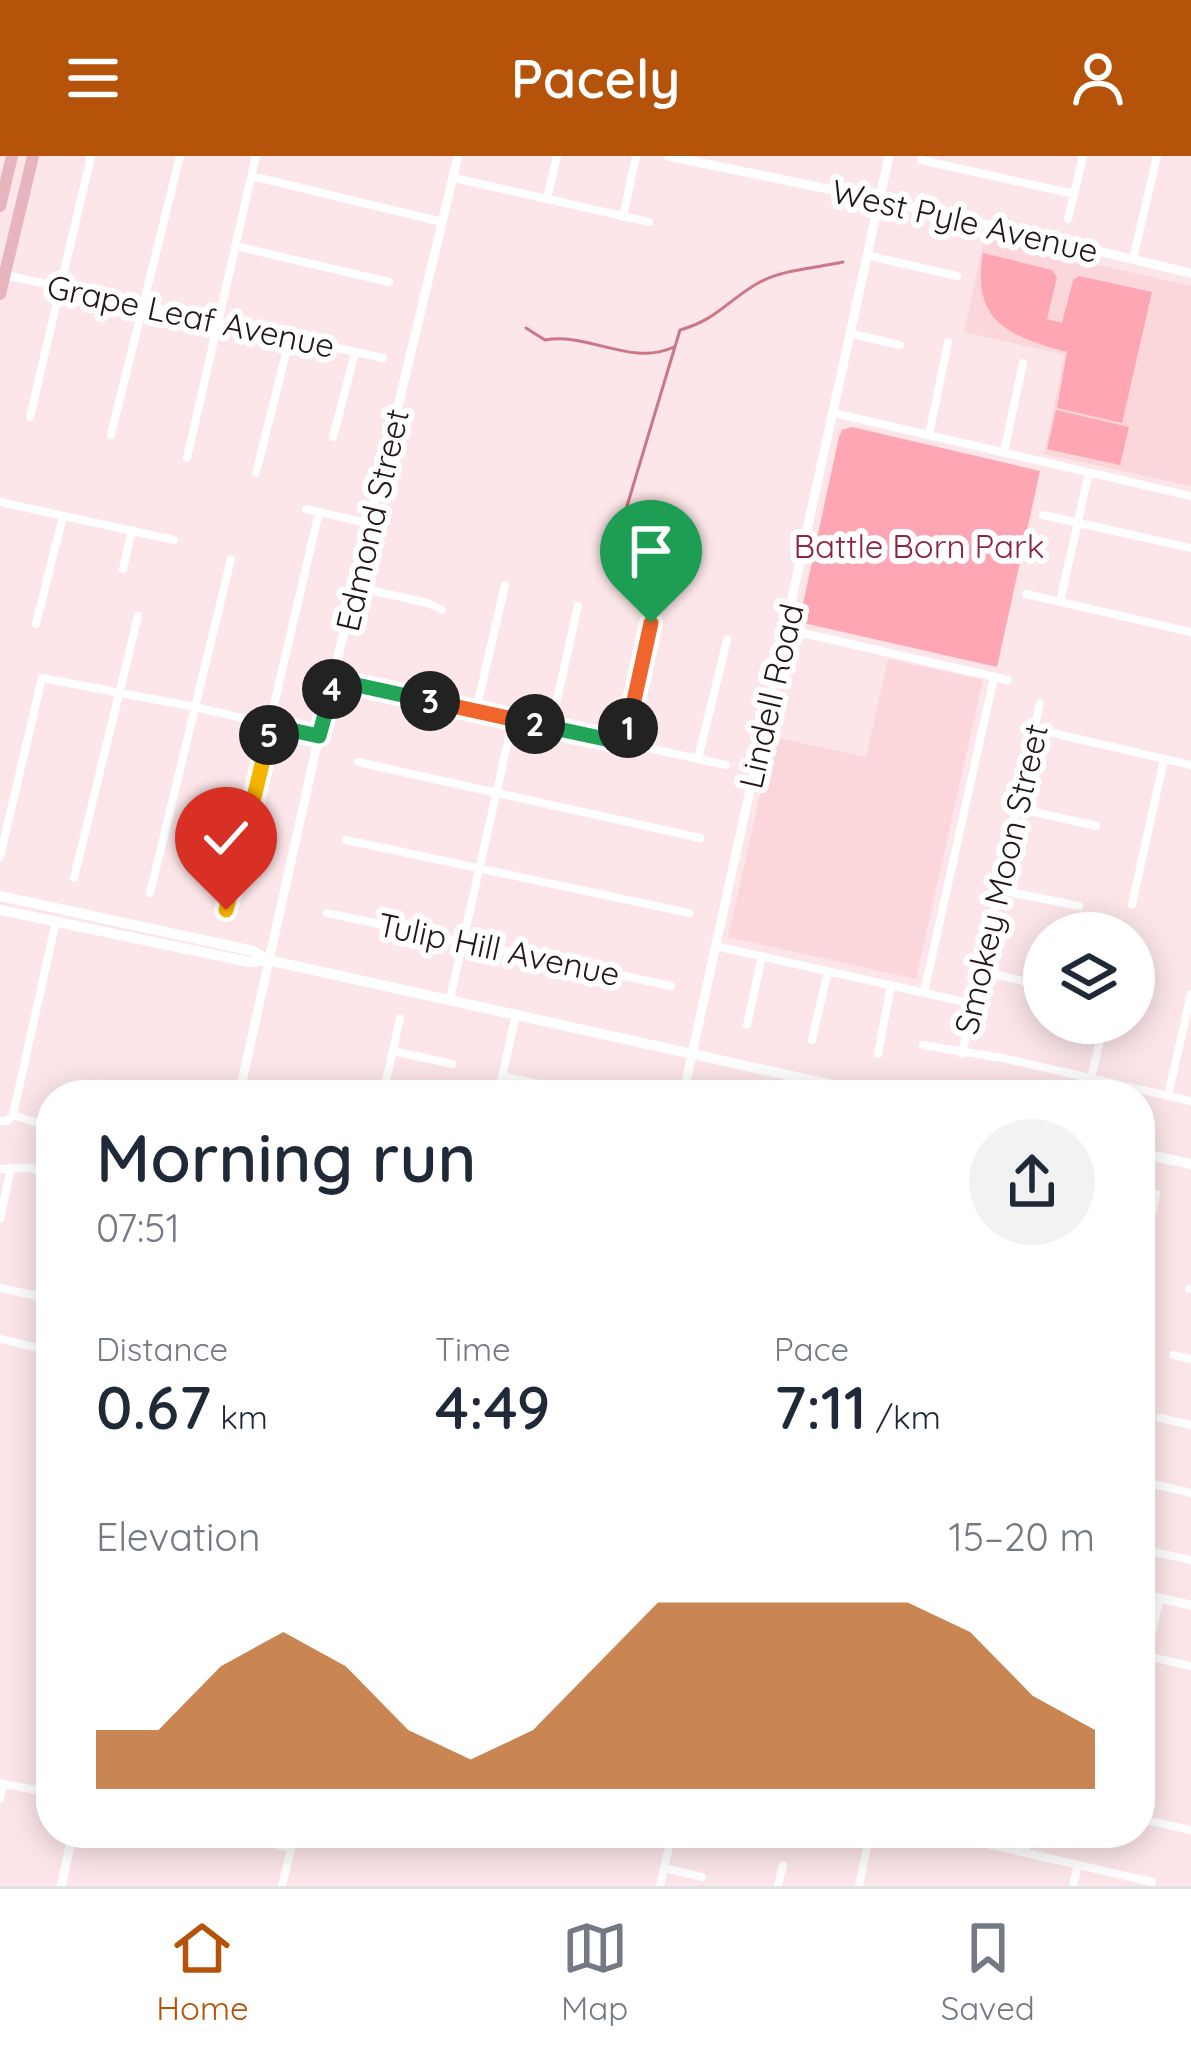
<!DOCTYPE html>
<html lang="en">
<head>
<meta charset="utf-8">
<style>
  body { margin:0; font-family:Quicksand,sans-serif; background:#f2f2f3; color:#1f2937; height:100vh; display:flex; flex-direction:column; font-size:45px; white-space:nowrap }
  * { box-sizing:border-box; margin:0 }
  p { font-size:39px; color:#747a83 }
  .icon { flex:none; width:66px; height:66px; fill:none; stroke:currentColor; stroke-width:2; stroke-linecap:round; stroke-linejoin:round }
  .map { position:relative; flex:1; overflow:hidden }
  .drawer { position:absolute; left:36px; top:924px; width:1119px; height:768px; display:flex; flex-direction:column; background:#fff; border-radius:48px; box-shadow:0 6px 30px #0003 }
  .drawer>* { flex:none }
  .controls { position:absolute; left:1023px; top:756px; display:grid; gap:24px }
  .controls a { display:grid; place-items:center; width:132px; height:132px; border-radius:50%; background:#fff; box-shadow:0 6px 30px #0003; font-size:60px }
  .pin { position:absolute; display:grid; place-items:center; width:102px; height:102px; color:#fff; margin:-123px -51px; border-radius:50% 50% 50% 0; rotate:-45deg; box-shadow:0 0 12px #0007 }
  .pin .icon { rotate:45deg }
  .km { position:absolute; width:60px; height:60px; margin:-30px; border-radius:50%; background:#222; color:#fff; font-size:33px; line-height:60px; text-align:center }
  .round { display:grid; place-items:center; flex:none; width:126px; height:126px; border-radius:63px; background:#f2f2f3 }
  .head { display:flex; align-items:center; justify-content:space-between; height:204px; padding:0 60px }
  h1 { font-size:66px; font-weight:600; line-height:90px }
  .metrics { display:grid; grid-template-columns:repeat(3,1fr); gap:18px; height:204px; padding:12px 60px }
  .metrics div { display:grid; align-content:center }
  .metrics b { font-size:60px; font-weight:600 }
  .metrics small { font-size:33px; font-weight:400 }
  .metrics p { font-size:33px }
  .chart { height:336px; padding:24px 60px }
  .chart p { display:flex; justify-content:space-between }
  .chart svg { width:100%; height:216px; margin-top:12px; fill:#b45309; opacity:.7 }
  header { display:flex; justify-content:space-between; align-items:center; height:156px; padding:0 60px; background:#b45309; color:#fff; font-size:54px; font-weight:600 }
  .dock { display:flex; justify-content:space-around; align-items:center; height:168px; border-top:3px solid #e0e1e3; background:#fff; font-size:33px; color:#747a83 }
  .dock a { display:grid; justify-items:center; gap:6px }
  .dock .active { color:#b45309 }
  .map>svg:first-child { display:block }
  .built { fill:#fbd7dc }
  .green { fill:#fea6b4 }
  .lines { fill:none; stroke-linecap:round; stroke-linejoin:round }
  .stream { stroke:#cc7786; stroke-width:3 }
  .minor { stroke:#fff; stroke-width:8 }
  .tertiary { stroke:#fff; stroke-width:9 }
  .secondary { stroke:#fff; stroke-width:10 }
  .primary { stroke:#e6b5bd; stroke-width:12 }
  .split-1-casing { stroke:#fff; stroke-width:24 }
  .split-2-casing { stroke:#fff; stroke-width:24 }
  .split-3-casing { stroke:#fff; stroke-width:24 }
  .split-4-casing { stroke:#fff; stroke-width:24 }
  .split-5-casing { stroke:#fff; stroke-width:24 }
  .split-6-casing { stroke:#fff; stroke-width:24 }
  .split-7-casing { stroke:#fff; stroke-width:24 }
  .split-1 { stroke:#f0652b; stroke-width:15 }
  .split-2 { stroke:#22a559; stroke-width:15 }
  .split-3 { stroke:#f0652b; stroke-width:15 }
  .split-4 { stroke:#22a559; stroke-width:15 }
  .split-5 { stroke:#22a559; stroke-width:15 }
  .split-6 { stroke:#f5b400; stroke-width:15 }
  .split-7 { stroke:#f5b400; stroke-width:15 }
  .labels { text-anchor:middle; stroke-width:12; stroke-linejoin:round; paint-order:stroke }
  .street-label { font-size:33px; fill:#231719; stroke:#fff }
  .park-label { font-size:33px; fill:#8b2540; stroke:#fff }
</style>
</head>
<body>
<header><svg class="icon" aria-label="menu" viewBox="0 0 24 24"><path d="M4 6h16M4 12h16M4 18h16"/></svg>Pacely<svg class="icon" aria-label="person" viewBox="0 0 24 24"><circle cx="12" cy="8" r="4"/><path d="M4 21q1-7 8-7t8 7"/></svg></header>
<div class="map">
<svg width="1191" height="1730" viewBox="0 0 1191 1730">
  <rect width="100%" height="100%" fill="#fce6e9"/>
  <!-- built -->
  <path class="built" d="M984,83L1191,130V330L1044,298L1065,199L964,176Z
    M888,503L983,524L916,823L728,781L773,581L866,601Z"/>
  <!-- green -->
  <path class="green" d="M983,97L1052,114L1057,121L1047,163L1062,167L1073,124L1079,120L1152,136L1122,267L1057,252L1067,196C1010,180 971,167 983,97Z
    M1056,254L1129,271L1120,309L1047,293Z
    M852,271L1040,315L997,511L799,466L839,281L842,274Z"/>
  <g class="lines">
    <!-- stream -->
    <path class="stream" d="M526,172L545,184C589,176 631,211 674,191
      M603,403L627,350L680,174C717,164 730,142 760,126C785,113 817,112 843,106"/>
    <!-- minor -->
    <path class="minor" d="M921,4L1074,38
      M251,20L442,66
      M454,22L649,66
      M547,42L557,0
      M623,61L636,0
      M1068,63L1083,0
      M235,90L389,126
      M870,100L957,120
      M1133,103L1157,0
      M1,118L383,202
      M852,178L900,189
      M834,257L1191,340
      M30,261L91,0
      M111,279L180,0
      M929,279L948,186
      M333,281L355,197
      M1004,296L1023,207
      M187,302L256,0
      M256,317L290,181
      M0,346L174,384
      M306,353L371,368
      M1043,359L1191,392
      M123,413L132,374
      M356,431L428,447L442,454
      M1026,438L1191,476
      M1060,446L1089,316
      M36,468L63,360
      M785,473L1008,524
      M334,524L726,609
      M476,555L505,429
      M551,571L578,450
      M1035,573L1191,609
      M624,587L651,467
      M698,603L727,484
      M358,606L700,682
      M1017,652L1096,670
      M346,684L689,757
      M0,701L42,522L195,551L319,580
      M74,722L138,460
      M999,734L1079,750
      M150,737L231,403
      M1132,749L1164,603
      M226,755L319,356
      M327,757L671,830
      M1125,777L1126,772
      M715,790L974,848
      M981,815L1044,830
      M924,837L994,521
      M450,843L513,563
      M747,869L762,800
      M812,884L828,815
      M923,889L1002,902L1191,945
      M393,895L452,908
      M878,898L891,829
      M962,898L1040,547
      M502,920L586,939
      M1091,922L1104,867
      M383,939L400,862
      M498,939L516,858
      M1168,940L1191,838
      M13,959L51,971
      M0,965H7L13,959L56,765
      M0,1013L29,1012L51,1016
      M0,1063L11,1012
      M1140,1113L1156,1038
      M0,1132L51,1143
      M1189,1133H1191
      M0,1183L51,1195
      M1173,1199L1191,1203
      M1140,1204L1147,1205
      M1160,1262L1191,1269
      M1149,1327L1191,1337
      M1140,1393L1191,1404
      M1146,1500L1191,1510
      M1140,1526L1160,1442
      M0,1627L51,1637
      M0,1643L3,1628
      M1140,1663L1191,1674
      M227,1677L291,1692
      M939,1677L1152,1726
      M1025,1697L1029,1677
      M664,1712L702,1721
      M282,1730L295,1677
      M660,1730L672,1677
      M778,1730L783,1709
      M859,1730L870,1677
      M1073,1730L1078,1709"/>
    <!-- tertiary -->
    <path class="tertiary" d="M668,0L881,44L1191,117
      M239,939L319,580L458,0
      M683,939L889,0
      M1140,1438L1191,1449
      M61,1730L73,1677"/>
    <!-- secondary -->
    <path class="secondary" d="M0,740L253,795L265,803
      M0,754L249,806L268,804L878,939
      M1140,997L1191,1008"/>
    <!-- primary -->
    <path class="primary" d="M0,50L12,0
      M0,138L33,0"/>
  </g>
  <g class="lines">
    <defs>
      <path id="split-1" d="M628,572L651,467"/>
      <path id="split-2" d="M535,568L624,587L628,572"/>
      <path id="split-3" d="M430,545L535,568"/>
      <path id="split-4" d="M332,533L334,524L430,545"/>
      <path id="split-5" d="M269,579L272,570L319,580L332,533"/>
      <path id="split-6" d="M244,683L269,579"/>
      <path id="split-7" d="M226,754L244,683"/>
    </defs>
    <!-- split-1 casing -->
    <use href="#split-1" class="split-1-casing"/>
    <!-- split-2 casing -->
    <use href="#split-2" class="split-2-casing"/>
    <!-- split-3 casing -->
    <use href="#split-3" class="split-3-casing"/>
    <!-- split-4 casing -->
    <use href="#split-4" class="split-4-casing"/>
    <!-- split-5 casing -->
    <use href="#split-5" class="split-5-casing"/>
    <!-- split-6 casing -->
    <use href="#split-6" class="split-6-casing"/>
    <!-- split-7 casing -->
    <use href="#split-7" class="split-7-casing"/>
    <!-- split-1 -->
    <use href="#split-1" class="split-1"/>
    <!-- split-2 -->
    <use href="#split-2" class="split-2"/>
    <!-- split-3 -->
    <use href="#split-3" class="split-3"/>
    <!-- split-4 -->
    <use href="#split-4" class="split-4"/>
    <!-- split-5 -->
    <use href="#split-5" class="split-5"/>
    <!-- split-6 -->
    <use href="#split-6" class="split-6"/>
    <!-- split-7 -->
    <use href="#split-7" class="split-7"/>
  </g>
  <g class="labels">
    <!-- street labels -->
    <g class="street-label">
      <text transform="translate(965 65) rotate(13)" y="12">West Pyle Avenue</text>
      <text transform="translate(191 160) rotate(12)" y="12">Grape Leaf Avenue</text>
      <text transform="translate(372 364) rotate(-77)" y="12">Edmond Street</text>
      <text transform="translate(771 540) rotate(-77)" y="12">Lindell Road</text>
      <text transform="translate(1001 723) rotate(-77)" y="12">Smokey Moon Street</text>
      <text transform="translate(499 793) rotate(12)" y="12">Tulip Hill Avenue</text>
    </g>
    <!-- park labels -->
    <g class="park-label">
      <text x="919" y="402">Battle Born Park</text>
    </g>
  </g>
</svg>
<div class="controls">
<a><svg class="icon" aria-label="layers" viewBox="0 0 24 24"><path d="M12 4l9 5-9 5-9-5zM3 14l9 5 9-5"/></svg></a>
</div>
<div class="pin" style="left:651px;top:467px;background:#1e9e55"><svg class="icon" aria-label="arrive" viewBox="0 0 24 24"><path d="M6 21V4h12l-3 4 3 4H6"/></svg></div>
<div class="pin" style="left:226px;top:754px;background:#d93025"><svg class="icon" aria-label="check" viewBox="0 0 24 24"><path d="M5 12l5 5 9-10"/></svg></div>
<b class="km" style="left:628px;top:572px">1</b>
<b class="km" style="left:535px;top:568px">2</b>
<b class="km" style="left:430px;top:545px">3</b>
<b class="km" style="left:332px;top:533px">4</b>
<b class="km" style="left:269px;top:579px">5</b>
<section class="drawer">
<div class="head"><div><h1>Morning run</h1><p>07:51</p></div><a class="round"><svg class="icon" aria-label="share" viewBox="0 0 24 24"><path d="M12 15V3M7 8l5-5 5 5M5 13v7h14v-7"/></svg></a></div>
<div class="metrics">
<div><p>Distance</p><b>0.67<small> km</small></b></div>
<div><p>Time</p><b>4:49</b></div>
<div><p>Pace</p><b>7:11<small> /km</small></b></div>
</div>
<div class="chart"><p><span>Elevation</span>15–20 m</p>
<svg viewBox="0 0 160 44" preserveAspectRatio="none"><path d="M0 44V32L10 32L20 19L30 12L40 19L50 32L60 38L70 32L80 19L90 6L100 6L110 6L120 6L130 6L140 12L150 25L160 32V44z"/></svg>
</div>
</section>
</div>
<nav class="dock">
<a class="active"><svg class="icon" aria-label="home" viewBox="0 0 24 24"><path d="M3 11l9-7 9 7M6 9v11h12V9"/></svg>Home</a>
<a><svg class="icon" aria-label="map" viewBox="0 0 24 24"><path d="M3 6l6-2 6 2 6-2v14l-6 2-6-2-6 2zM9 4v14M15 6v14"/></svg>Map</a>
<a><svg class="icon" aria-label="saved" viewBox="0 0 24 24"><path d="M7 4h10v16l-5-4-5 4z"/></svg>Saved</a>
</nav>
</body>
</html>
